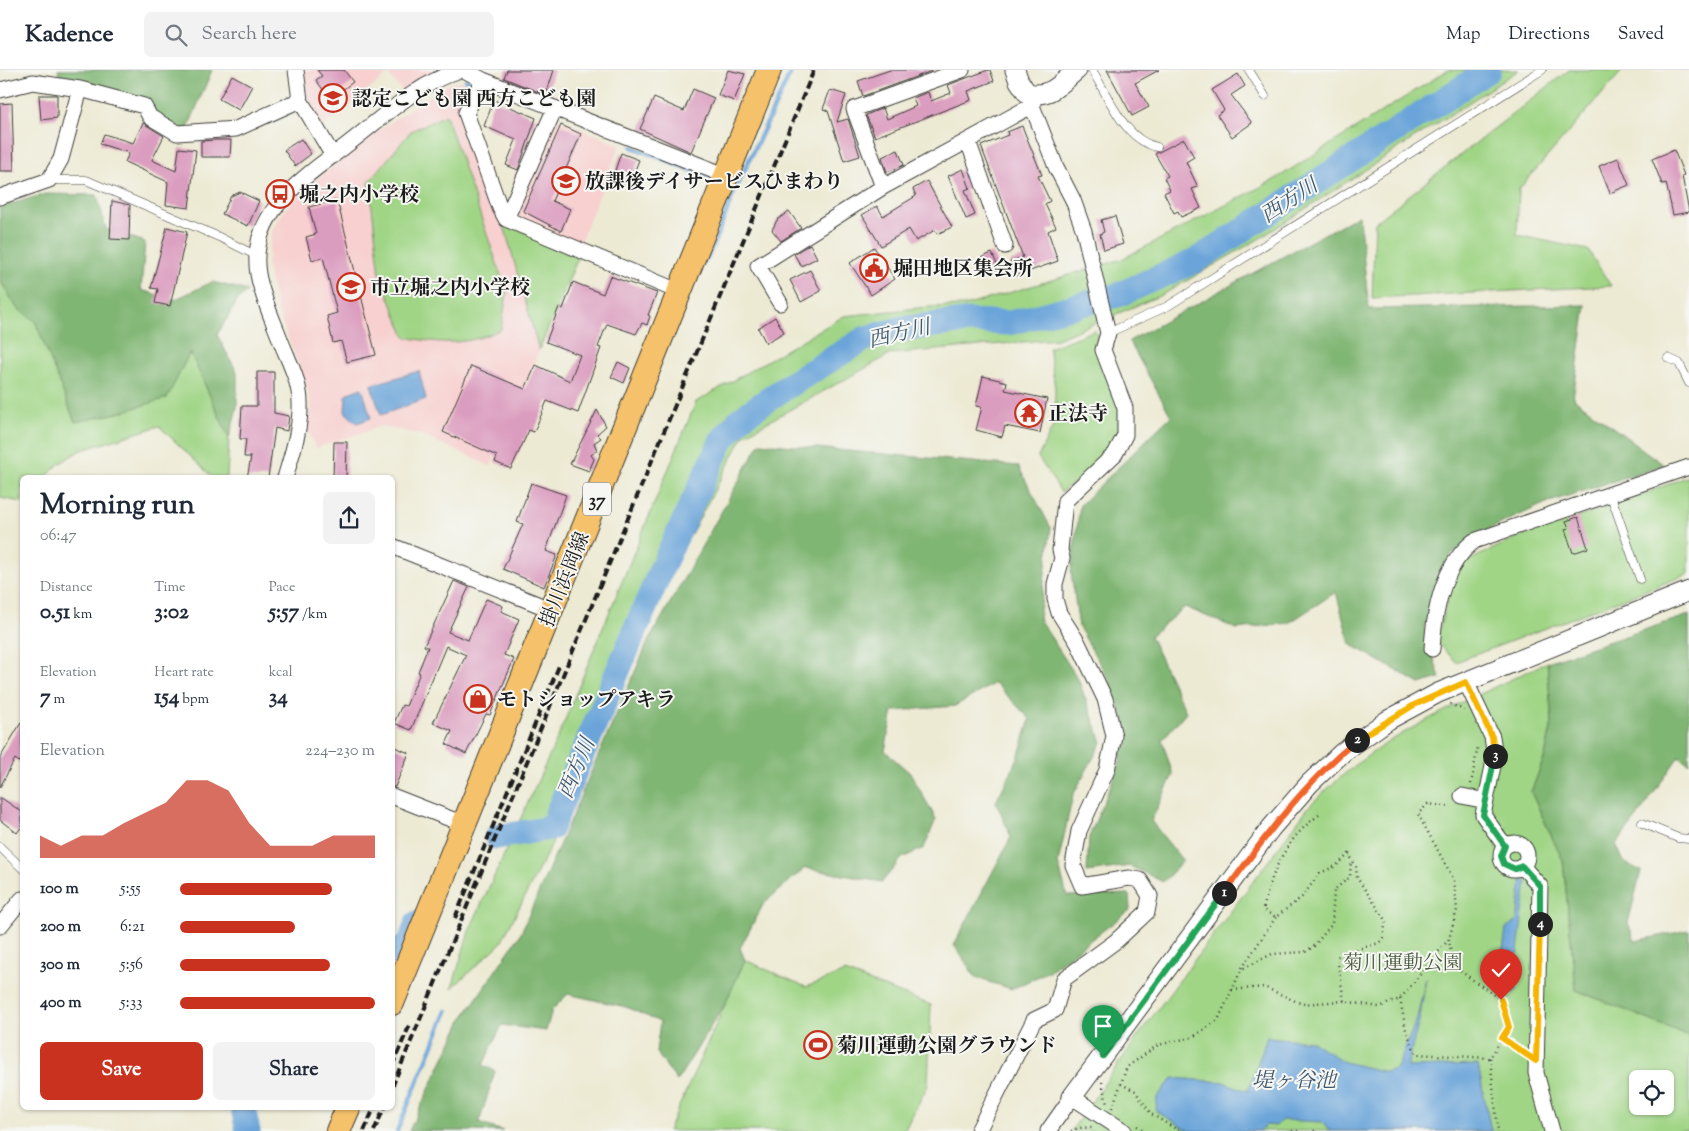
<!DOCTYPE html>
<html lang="en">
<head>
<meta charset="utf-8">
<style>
  body { margin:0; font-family:"Sorts Mill Goudy","Noto Serif JP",serif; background:#f2f2f3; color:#1f2937; height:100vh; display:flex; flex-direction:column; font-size:19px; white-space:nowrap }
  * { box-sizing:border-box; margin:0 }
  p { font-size:16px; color:#747a83 }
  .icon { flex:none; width:28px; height:28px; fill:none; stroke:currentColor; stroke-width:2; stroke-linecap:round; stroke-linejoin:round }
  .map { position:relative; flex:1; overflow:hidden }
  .details { position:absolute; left:20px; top:405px; width:375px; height:635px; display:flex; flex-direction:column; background:#fff; border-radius:8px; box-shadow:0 1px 4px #0004 }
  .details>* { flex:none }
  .tools { position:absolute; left:1629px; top:1000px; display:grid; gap:10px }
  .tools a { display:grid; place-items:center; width:45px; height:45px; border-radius:8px; background:#fff; box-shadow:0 1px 4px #0004; font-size:25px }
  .pin { position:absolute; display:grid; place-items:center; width:42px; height:42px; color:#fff; margin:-51px -21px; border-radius:50% 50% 50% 0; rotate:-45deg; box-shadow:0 0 5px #0007 }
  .pin .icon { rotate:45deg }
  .km { position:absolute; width:25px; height:25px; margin:-12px; border-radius:50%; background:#222; color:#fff; font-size:14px; line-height:25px; text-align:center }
  .round { display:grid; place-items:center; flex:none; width:52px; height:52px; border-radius:8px; background:#f2f2f3 }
  .overview { display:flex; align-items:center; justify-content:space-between; height:85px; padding:0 20px }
  h1 { font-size:28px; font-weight:700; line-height:38px }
  .stats { display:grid; grid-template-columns:repeat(3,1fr); gap:8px; height:85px; padding:5px 20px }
  .stats div { display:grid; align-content:center }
  .stats b { font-size:21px; font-weight:700 }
  .stats small { font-size:14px; font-weight:400 }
  .stats p { font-size:14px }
  .chart { height:140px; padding:10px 20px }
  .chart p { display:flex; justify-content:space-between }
  .chart svg { width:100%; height:90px; margin-top:5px; fill:#c8321e; opacity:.7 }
  .cta { display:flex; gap:10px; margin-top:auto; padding:10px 20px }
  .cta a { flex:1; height:58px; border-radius:8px; background:#c8321e; color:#fff; font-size:20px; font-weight:700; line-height:58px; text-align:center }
  .cta a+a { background:#f2f2f3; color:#1f2937 }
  ul { padding:0 20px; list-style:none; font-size:16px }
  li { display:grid; grid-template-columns:80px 60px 1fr; align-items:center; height:38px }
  li i { height:12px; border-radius:6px; background:#c8321e }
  header { display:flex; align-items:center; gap:30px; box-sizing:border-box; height:70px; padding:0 25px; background:#fff; border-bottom:1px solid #e0e1e3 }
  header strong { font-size:24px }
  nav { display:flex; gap:28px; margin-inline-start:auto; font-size:18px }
  .search { width:350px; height:45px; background:#f2f2f3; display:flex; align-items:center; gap:12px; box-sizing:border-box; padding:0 18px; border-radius:8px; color:#747a83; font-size:19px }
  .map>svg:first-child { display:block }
  .built { fill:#f7d0cf }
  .green { fill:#a0d586; stroke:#5e7851; fill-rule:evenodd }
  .forest { fill:#80b673; stroke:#4e6948 }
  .water { fill:#6aa4d9; stroke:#43607a }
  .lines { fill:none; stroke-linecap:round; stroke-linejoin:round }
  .stream { stroke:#6aa4d9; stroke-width:4.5 }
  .river { stroke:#6aa4d9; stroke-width:25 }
  .building { fill:#db9dbf }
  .service-casing { stroke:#3b3b38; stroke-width:9 }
  .minor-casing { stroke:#3b3b38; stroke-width:17 }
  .tertiary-casing { stroke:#3b3b38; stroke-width:21 }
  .primary-casing { stroke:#3b3b38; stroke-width:26 }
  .path { stroke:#3b3b38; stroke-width:2.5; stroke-dasharray:1 4; stroke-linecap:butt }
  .service { stroke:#fff; stroke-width:8 }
  .minor { stroke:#fff; stroke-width:15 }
  .tertiary { stroke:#fff; stroke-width:19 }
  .primary { stroke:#f5c16b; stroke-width:24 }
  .rail { stroke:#1c1c1c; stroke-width:4; stroke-dasharray:8 4; stroke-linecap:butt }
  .split-1-casing { stroke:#fff; stroke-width:10 }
  .split-2-casing { stroke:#fff; stroke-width:10 }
  .split-3-casing { stroke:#fff; stroke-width:10 }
  .split-4-casing { stroke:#fff; stroke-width:10 }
  .split-5-casing { stroke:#fff; stroke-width:10 }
  .split-1 { stroke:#22a559; stroke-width:6 }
  .split-2 { stroke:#f0652b; stroke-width:6 }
  .split-3 { stroke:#f5b400; stroke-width:6 }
  .split-4 { stroke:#22a559; stroke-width:6 }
  .split-5 { stroke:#f5b400; stroke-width:6 }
  .labels { text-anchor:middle; stroke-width:4; stroke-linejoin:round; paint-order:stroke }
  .shield { fill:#f6f6f2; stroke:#5d5d5c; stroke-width:1 }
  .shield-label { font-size:19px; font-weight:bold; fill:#1c1c1c }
  .poi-label { font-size:20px; font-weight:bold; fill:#1c1c1c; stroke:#f6f6f2; text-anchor:start }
  .street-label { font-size:20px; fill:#1c1c1c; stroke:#f6f6f2 }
  .park-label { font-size:20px; fill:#4a5d41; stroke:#f6f6f2 }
  .water-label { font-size:21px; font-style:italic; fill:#3f5971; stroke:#f6f6f2 }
</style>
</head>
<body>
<header>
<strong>Kadence</strong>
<div class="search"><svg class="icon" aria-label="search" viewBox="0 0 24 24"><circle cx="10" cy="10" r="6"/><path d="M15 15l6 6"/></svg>Search here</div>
<nav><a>Map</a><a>Directions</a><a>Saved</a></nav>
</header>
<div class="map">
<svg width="1689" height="1061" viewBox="0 0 1689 1061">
  <rect width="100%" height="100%" fill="#f6f6f2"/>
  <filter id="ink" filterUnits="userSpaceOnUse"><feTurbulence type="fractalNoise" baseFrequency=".02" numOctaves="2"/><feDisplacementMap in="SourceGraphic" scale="10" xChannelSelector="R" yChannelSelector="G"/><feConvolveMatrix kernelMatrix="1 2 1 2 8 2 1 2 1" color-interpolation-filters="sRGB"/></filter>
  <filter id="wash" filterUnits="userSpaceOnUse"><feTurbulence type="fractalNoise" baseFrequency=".0096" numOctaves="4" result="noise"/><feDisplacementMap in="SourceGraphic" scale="20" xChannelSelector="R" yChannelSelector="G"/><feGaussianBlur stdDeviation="1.12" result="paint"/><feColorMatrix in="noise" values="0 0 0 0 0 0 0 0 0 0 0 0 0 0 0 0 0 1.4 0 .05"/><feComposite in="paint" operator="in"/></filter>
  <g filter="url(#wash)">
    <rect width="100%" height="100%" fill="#edead4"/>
    <!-- built -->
    <path class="built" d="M303,0H435L403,22L388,4L321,58L308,33Z
      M461,11L476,16L464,42L503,152L578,188L491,396L422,365L381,356L316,378L307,358L311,339L307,318L277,239L267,196L272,160L285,139L305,119L379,60L448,14Z
      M554,48L620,75L579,175L512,147Z"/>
    <!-- green -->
    <path class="green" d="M1448,0H1519L1262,167L1164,224L1057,269L891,284L744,365L619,599L559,760L501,873L452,918L469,861L558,667L696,332L844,246L928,237L965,236L1122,189L1274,110Z
      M1569,0H1623L1519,119L1517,165L1588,180L1611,216L1372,228L1375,152Z
      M446,45L507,223L501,259C467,276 441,274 405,267L380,205L369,112L411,61Z
      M503,152L578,188L539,280Z
      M0,210L17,238L35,250L75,352L190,281L229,368L227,407H212L159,356L79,381L59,394L46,407L22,408V432L0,428Z
      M1095,260L1125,356L1115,384L1061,422L1038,387L1055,352V318L1049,278Z
      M1689,406V504L1456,592L1436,571L1457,496L1514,469L1628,430Z
      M1547,592L1552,653L1545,686L1531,722L1563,791L1576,920L1689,966V1061H1071L1138,966L1310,735C1335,711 1361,689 1390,671C1440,640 1495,618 1547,592ZM1638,1009H1665V1036H1638Z
      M745,890L806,917L845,902L931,935L928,1015L904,1061H668Z"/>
    <!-- forest -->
    <path class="forest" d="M58,0H212L187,60L155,46L149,33L59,7Z
      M45,124L97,125L106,159L145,172L141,220L174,230L212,212L248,221L238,230L217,265L237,302V338L229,368L190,282L167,328L118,343L75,352L35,251L17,238L0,210V137Z
      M1359,145L1369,239L1586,235L1573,328L1664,395L1546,433L1487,460L1450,485L1424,557L1440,608L1420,614L1350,574L1336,522L1289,553L1237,559L1185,537L1150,566L1186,642L1162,670L1173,705L1151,751L1183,791L1163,812L1130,796L1087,802L1089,767L1120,693L1124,650L1109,610L1079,557L1071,502L1080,435L1171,346L1129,271Z
      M760,373L1018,396L1051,458L1039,549L1078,609L1102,672L1073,725L1058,793L1067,826L1129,824L1130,840L1051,900L1012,919L976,908L954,875L1011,767L996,732L1018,688L1030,649L995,613L955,636L893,641L885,681L911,704L936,749L924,778L902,788L882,812L805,798L764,833L740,878L745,890L726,932L677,1011L656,982L660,952L626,937L568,924L552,940L546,961L502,955L483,995L495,1001L479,1053L503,1061H409L463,948L520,865L647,574Z
      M1689,545V694L1679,686L1636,749L1616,774L1624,792L1641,801L1628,853L1635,871L1689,860V966L1576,920L1563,791L1531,722L1545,686L1552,653L1547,592Z"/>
    <!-- water -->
    <path class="water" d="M419,301L426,329L381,345L371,315Z
      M362,318L371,348L357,353L345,342L346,326L348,323Z
      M1522,809L1527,812L1514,911L1517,920L1513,923L1501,897L1506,858L1517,851Z
      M1426,908L1420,947L1407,997L1478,995L1491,1061H1329L1322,1052L1282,1050L1276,1056L1266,1055L1260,1061H1189L1156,1041L1157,1027L1173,1008L1223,1012L1248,1021L1267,967L1311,971L1344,992L1386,1002L1397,998L1417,948Z"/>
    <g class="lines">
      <!-- stream -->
      <path class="stream" d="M466,10L476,14
        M632,77L710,108
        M700,196L708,188L736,118L792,0
        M397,1061L447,941"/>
      <!-- river -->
      <path class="river" d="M497,767L551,758L663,495L722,370L741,348L791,314L866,268L900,259L967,251L1009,253L1118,225L1195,191L1489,0
        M392,884L409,875L417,853
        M243,1038L248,1061"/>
    </g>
    <g id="blocks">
      <!-- building -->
      <path class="building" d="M317,0H344L353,12L330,29L316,10L322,6Z
        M507,0H554L546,25L504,8Z
        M728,0L745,4L734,31L718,25Z
        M890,0H932V1L863,26L858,11Z
        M988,0H990L994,11L968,21L971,30L875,67L866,45L883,38L887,49L916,36L913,28L928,22L931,31L951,23L948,15Z
        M1107,0H1159L1135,13L1149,37L1132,46Z
        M1238,4L1245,16L1231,25L1252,53L1232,67L1217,45L1224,40L1212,20Z
        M232,5L252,16L239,40L219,29Z
        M693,19L714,28L691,82L640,59L654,28L684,41Z
        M830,20L846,25L837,52L848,49L860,86L844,91L828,41L823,39Z
        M39,25H57V48L41,50Z
        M494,30L536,48L518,100L506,95L516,70L484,56Z
        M12,33L14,101H0V34Z
        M143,53L164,66L152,90L176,101L179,78L196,80L189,138L166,135L168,112L125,92L129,83L100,74L104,64L133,73Z
        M561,55L581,64L552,131L570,139L561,161L523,141Z
        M1022,56L1042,105L1038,106L1050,131L1045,134L1056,157L1048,161L1058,191L1016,206L1010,192L1023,187L981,76L1008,65L1007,62Z
        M301,69L311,84L295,96L284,80Z
        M1184,69L1194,87L1186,92L1198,117L1192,119L1201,138L1181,147L1178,141L1174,143L1164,123L1170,120L1164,108L1168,106L1155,84Z
        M215,70H231L230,87H201V71Z
        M898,80L904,95L887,102L882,87Z
        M1674,80L1684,105L1682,106L1689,142L1673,145L1666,113L1662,114L1652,89Z
        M621,83L639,90L633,105L638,107L634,117L612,109Z
        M1618,88L1629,115L1610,123L1599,96Z
        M963,99L970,118L965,120L975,145L966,149L948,106Z
        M927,111L952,157L937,164L935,160L916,171L909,159L881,176L862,145L877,136L883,146L916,126L913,119Z
        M240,122L259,131L248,156L222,144L231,126Z
        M337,130L376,285L347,292L341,271L333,273L327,246L337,243L323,187L312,190L306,167L316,164L309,137Z
        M112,131L130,135L129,170L110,169Z
        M789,141L801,158L781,171L772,160L777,150Z
        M1115,146L1123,174L1104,180L1100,164L1104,162L1101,150Z
        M167,157L187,162L170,236L155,233L158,219L151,218Z
        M810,174L817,188L801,196L794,184Z
        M874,177L895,209L871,225L850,193Z
        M992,183L999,199L985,205L978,189Z
        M810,200L821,221L801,232L790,210Z
        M610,206L657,223L648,245L650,246L647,255L642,253L636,264L607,254L598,277L601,278L578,343L547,331L534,362L529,360L511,399L495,392L497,386L443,362L471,296L525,319L536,295L570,311L580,285L546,272L559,237L563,239L573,212L603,224Z
        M775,247L784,262L766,273L758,258Z
        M618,292L630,298L624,313L611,307Z
        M257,302H274V343L289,346L287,361L275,358L268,408H247L251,387H244L246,369H240L242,336H257Z
        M983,306L1007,312L1005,320L1047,329L1040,363L1005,356L1002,367L976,360L982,337L976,336Z
        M597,340L606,356L597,364L601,368L594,373L597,380L591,385L594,389L589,401L570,394Z
        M334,372H347L346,408H333Z
        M531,413L566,425L546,481L557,485L544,517L503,499L523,454L517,452Z
        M1578,447L1588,478L1573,483L1565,459L1569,458L1566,451Z
        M454,511L469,517L448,562L468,570L486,529L503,536L501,541L519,549L504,585L514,589L490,645L486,644L466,684L446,674L452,661L433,653L466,585L446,576L411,660L394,653L402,635L406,636L420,603L418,602L428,577L424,576Z
        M22,651V694L15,689L0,717V688Z
        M392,676L409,683L395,717H392Z
        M0,727L22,742V756L17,763L0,750Z"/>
    </g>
  </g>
  <g filter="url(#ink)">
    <use href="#blocks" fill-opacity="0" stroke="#3b3b38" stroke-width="1"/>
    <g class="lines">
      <defs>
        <path id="service" d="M1092,0C1109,27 1124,70 1157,77
          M1249,0L1265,26
          M49,110H86L219,167L257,186
          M1108,263L1168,236L1542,0
          M1668,288L1679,293L1689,313
          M1610,423L1640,509
          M1642,753L1678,768L1689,769
          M0,777L22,798"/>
        <path id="minor" d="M296,0L300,30L333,86
          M464,0L483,10L727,106
          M483,10L466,43L500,138L506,149
          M0,20L33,12L80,19L144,36L150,47L177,63L236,59L300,30
          M555,38L506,149L680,222
          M968,71L1005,176
          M883,117L854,39L962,0
          M0,127L49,110L61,89L80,19
          M780,233L758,196L883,117L1033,35
          M285,408C292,384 301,358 300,333C300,311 288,290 280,269C272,248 262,227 258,204C248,144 302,109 344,77C380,50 416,14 460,0
          M392,476L552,540
          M1432,579C1434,541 1442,496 1474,471L1689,397
          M1466,612L1492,667L1495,686L1483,745L1505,776
          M392,726L466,755
          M1462,726L1486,731
          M1501 786a13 13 0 1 1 26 0a13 13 0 1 1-26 0Z
          M1522,796L1540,816L1536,1003L1552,1061
          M0,856L22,829
          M978,1061L1034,950L1055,940L1064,909L1116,871L1147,842L1150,826L1140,810L1129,808L1082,816L1073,795L1079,761L1107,700L1114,666L1105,629L1078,573L1059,543L1055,529V514L1062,488L1060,480L1065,431L1115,384L1125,365V338L1103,280L1108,263L1084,161L1073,130L1056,97L1027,23
          M1048,1061L1072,1027L1124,1061"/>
        <path id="tertiary" d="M1015,0L1019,11L1027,23C1051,28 1060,14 1077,0
          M1072,1027L1271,758L1310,713L1343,682L1388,650L1438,623L1689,521"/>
        <path id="primary" d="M392,933L769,0
          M338,1061L348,1038"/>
      </defs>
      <!-- service casing -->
      <use href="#service" class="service-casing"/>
      <!-- minor casing -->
      <use href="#minor" class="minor-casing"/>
      <!-- tertiary casing -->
      <use href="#tertiary" class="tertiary-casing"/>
      <!-- primary casing -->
      <use href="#primary" class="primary-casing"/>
      <!-- path -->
      <path class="path" d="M1450,634L1464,640
        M1471,714L1478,676
        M1319,745C1285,769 1272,801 1263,840L1276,847L1302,827L1320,803L1336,796L1349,784L1356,797L1357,808L1386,850L1383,868L1379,873L1341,884L1337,887L1344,931
        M1516,767C1527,769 1533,775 1533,787
        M1495,785L1499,798L1510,804
        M1244,898L1272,884L1305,882L1314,876L1332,854L1334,820L1350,807L1351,791
        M1232,920L1264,917L1302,934L1344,931L1379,937L1400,929L1449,869L1457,840L1454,810L1418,744L1428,734L1452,737
        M1400,929L1406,960L1416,984L1490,988L1509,957L1501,930L1459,900L1451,884L1449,869
        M1502,968L1523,983
        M1490,988L1498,1061
        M1102,1012L1107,1034
        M1121,1014L1135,1021L1151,1044L1179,1061
        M1112,1038L1127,997L1158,975L1193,967L1218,950L1242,898L1276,847
        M1137,1056L1145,1061
        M1071,1061L1078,1058L1092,1057
        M1292,1061H1299
        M1314,1061L1317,1058"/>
      <!-- service -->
      <use href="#service" class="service"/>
      <!-- minor -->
      <use href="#minor" class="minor"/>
      <!-- tertiary -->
      <use href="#tertiary" class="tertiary"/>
      <!-- primary -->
      <use href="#primary" class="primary"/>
      <!-- rail -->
      <path class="rail" d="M455,848L559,596
        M392,996L411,952
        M392,1017L814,0
        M364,1061L374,1038
        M374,1061L384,1038"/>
    </g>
  </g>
  <g class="lines" filter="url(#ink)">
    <defs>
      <path id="split-1" d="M1103,986L1224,823"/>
      <path id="split-2" d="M1224,823C1264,768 1304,713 1357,670"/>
      <path id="split-3" d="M1357,670L1414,635L1466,612L1492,667L1495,686"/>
      <path id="split-4" d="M1495,686L1483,745L1505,776L1501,786L1504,794L1515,799L1522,796L1540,816V854"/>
      <path id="split-5" d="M1501,930L1509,957L1502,968L1536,991L1540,854"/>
    </defs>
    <!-- split-1 casing -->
    <use href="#split-1" class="split-1-casing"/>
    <!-- split-2 casing -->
    <use href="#split-2" class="split-2-casing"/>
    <!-- split-3 casing -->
    <use href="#split-3" class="split-3-casing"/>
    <!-- split-4 casing -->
    <use href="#split-4" class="split-4-casing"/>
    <!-- split-5 casing -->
    <use href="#split-5" class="split-5-casing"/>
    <!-- split-1 -->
    <use href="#split-1" class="split-1"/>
    <!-- split-2 -->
    <use href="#split-2" class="split-2"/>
    <!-- split-3 -->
    <use href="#split-3" class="split-3"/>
    <!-- split-4 -->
    <use href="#split-4" class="split-4"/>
    <!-- split-5 -->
    <use href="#split-5" class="split-5"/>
  </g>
  <!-- icons -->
  <defs>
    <symbol id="school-ring" viewBox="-11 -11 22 22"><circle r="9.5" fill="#f6f6f2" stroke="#c8321e" stroke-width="1.5"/><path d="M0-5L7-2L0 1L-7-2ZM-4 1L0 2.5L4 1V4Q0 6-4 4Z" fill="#c8321e"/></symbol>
    <symbol id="bus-ring" viewBox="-11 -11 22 22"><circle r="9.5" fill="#f6f6f2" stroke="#c8321e" stroke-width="1.5"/><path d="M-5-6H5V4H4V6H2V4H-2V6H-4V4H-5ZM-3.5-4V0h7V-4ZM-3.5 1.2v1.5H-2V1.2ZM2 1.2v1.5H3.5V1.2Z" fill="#c8321e"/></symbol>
    <symbol id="civic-ring" viewBox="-11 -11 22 22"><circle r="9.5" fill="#f6f6f2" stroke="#c8321e" stroke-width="1.5"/><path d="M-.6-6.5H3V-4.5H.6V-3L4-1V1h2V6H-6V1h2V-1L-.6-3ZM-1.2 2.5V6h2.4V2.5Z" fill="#c8321e"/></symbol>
    <symbol id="temple-ring" viewBox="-11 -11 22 22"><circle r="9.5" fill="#f6f6f2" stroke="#c8321e" stroke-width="1.5"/><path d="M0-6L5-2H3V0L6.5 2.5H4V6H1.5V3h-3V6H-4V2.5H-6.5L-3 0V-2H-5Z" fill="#c8321e"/></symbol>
    <symbol id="shop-ring" viewBox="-11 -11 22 22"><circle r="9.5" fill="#f6f6f2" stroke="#c8321e" stroke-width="1.5"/><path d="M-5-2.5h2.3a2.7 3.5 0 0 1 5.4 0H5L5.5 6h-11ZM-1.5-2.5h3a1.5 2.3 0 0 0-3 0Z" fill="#c8321e"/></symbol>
    <symbol id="stadium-ring" viewBox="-11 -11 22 22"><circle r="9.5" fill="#f6f6f2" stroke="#c8321e" stroke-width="1.5"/><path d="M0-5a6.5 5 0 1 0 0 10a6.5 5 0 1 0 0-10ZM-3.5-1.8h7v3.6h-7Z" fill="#c8321e"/></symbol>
  </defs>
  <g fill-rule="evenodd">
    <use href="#school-ring" x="317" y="12" width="32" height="32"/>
    <use href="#school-ring" x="550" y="95" width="32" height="32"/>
    <use href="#bus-ring" x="264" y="108" width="32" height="32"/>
    <use href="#civic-ring" x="858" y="182" width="32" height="32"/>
    <use href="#school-ring" x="335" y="201" width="32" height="32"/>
    <use href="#temple-ring" x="1013" y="327" width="32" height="32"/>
    <use href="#shop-ring" x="462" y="613" width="32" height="32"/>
    <use href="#stadium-ring" x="802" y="959" width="32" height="32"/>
  </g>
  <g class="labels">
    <!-- shield labels -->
    <rect class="shield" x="583" y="412.5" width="28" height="33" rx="4"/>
    <g class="shield-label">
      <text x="597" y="436">37</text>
    </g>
    <!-- poi labels -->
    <g class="poi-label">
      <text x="352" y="35">認定こども園 西方こども園</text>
      <text x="585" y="118">放課後デイサービスひまわり</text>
      <text x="299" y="131">堀之内小学校</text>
      <text x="893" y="205">堀田地区集会所</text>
      <text x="370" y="224">市立堀之内小学校</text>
      <text x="1048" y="350">正法寺</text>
      <text x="497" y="636">モトショップアキラ</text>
      <text x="837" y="982">菊川運動公園グラウンド</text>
    </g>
    <!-- street labels -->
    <g class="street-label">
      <text transform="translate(564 509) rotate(-68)" y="7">掛川浜岡線</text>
    </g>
    <!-- park labels -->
    <g class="park-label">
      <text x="1403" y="899">菊川運動公園</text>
    </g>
    <!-- water labels -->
    <g class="water-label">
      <text transform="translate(1289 130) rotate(-33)" y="7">西方川</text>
      <text transform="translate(899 263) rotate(-13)" y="7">西方川</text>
      <text transform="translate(576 698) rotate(-67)" y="7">西方川</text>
      <text x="1294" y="1017">堤ヶ谷池</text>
    </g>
  </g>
</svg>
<div class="tools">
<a><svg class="icon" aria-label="locate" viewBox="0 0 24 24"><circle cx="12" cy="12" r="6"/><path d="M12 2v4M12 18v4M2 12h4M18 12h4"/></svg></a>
</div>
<div class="pin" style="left:1103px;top:986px;background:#1e9e55"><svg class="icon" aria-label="arrive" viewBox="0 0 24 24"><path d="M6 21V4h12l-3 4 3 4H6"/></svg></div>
<div class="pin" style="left:1501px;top:930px;background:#d93025"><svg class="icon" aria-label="check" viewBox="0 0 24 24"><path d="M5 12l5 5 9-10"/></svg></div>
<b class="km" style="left:1224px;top:823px">1</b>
<b class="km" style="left:1357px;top:670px">2</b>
<b class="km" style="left:1495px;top:686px">3</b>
<b class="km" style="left:1540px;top:854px">4</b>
<section class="details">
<div class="overview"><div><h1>Morning run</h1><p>06:47</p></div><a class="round"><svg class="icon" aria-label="share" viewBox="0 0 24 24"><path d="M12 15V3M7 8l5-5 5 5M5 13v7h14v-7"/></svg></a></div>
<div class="stats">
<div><p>Distance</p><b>0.51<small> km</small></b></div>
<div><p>Time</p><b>3:02</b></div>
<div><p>Pace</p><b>5:57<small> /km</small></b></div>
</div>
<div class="stats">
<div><p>Elevation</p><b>7<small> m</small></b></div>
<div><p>Heart rate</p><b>154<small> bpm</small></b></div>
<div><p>kcal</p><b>34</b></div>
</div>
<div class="chart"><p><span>Elevation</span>224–230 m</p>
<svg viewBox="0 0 160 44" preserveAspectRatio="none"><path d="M0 44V33L10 38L20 33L30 33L40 27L50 22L60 17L70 6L80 6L90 11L100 27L110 38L120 38L130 38L140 33L150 33L160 33V44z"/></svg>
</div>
<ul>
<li><b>100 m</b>5:55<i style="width:78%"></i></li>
<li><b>200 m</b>6:21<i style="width:59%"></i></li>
<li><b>300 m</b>5:56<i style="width:77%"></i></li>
<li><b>400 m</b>5:33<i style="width:100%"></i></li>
</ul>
<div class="cta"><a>Save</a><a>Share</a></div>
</section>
</div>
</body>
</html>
